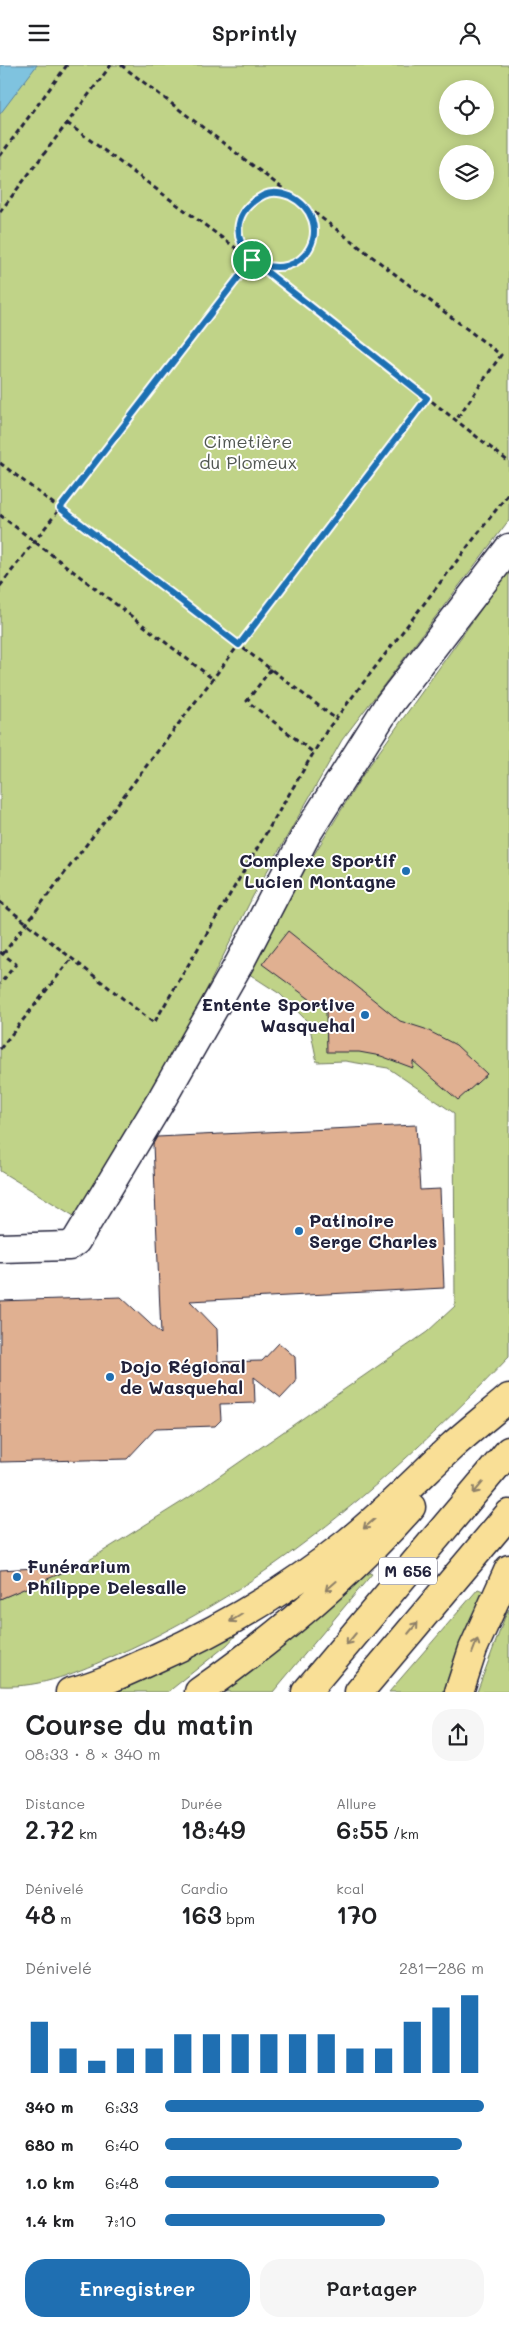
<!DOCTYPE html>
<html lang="fr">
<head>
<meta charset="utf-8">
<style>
  body { margin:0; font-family:Mali,sans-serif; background:#f6f6f6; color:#202124; height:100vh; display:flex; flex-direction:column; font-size:19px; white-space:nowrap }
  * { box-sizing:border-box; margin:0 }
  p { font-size:16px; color:#757577 }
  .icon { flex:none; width:28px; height:28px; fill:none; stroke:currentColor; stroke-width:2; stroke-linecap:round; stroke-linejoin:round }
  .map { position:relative; height:1627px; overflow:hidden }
  .side { display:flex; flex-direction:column; background:#fff; flex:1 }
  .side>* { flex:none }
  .tools { position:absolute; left:439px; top:15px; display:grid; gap:10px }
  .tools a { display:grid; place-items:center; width:55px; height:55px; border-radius:50%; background:#fff; box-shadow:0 2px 12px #0003; font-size:25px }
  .pin { position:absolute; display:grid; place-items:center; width:42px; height:42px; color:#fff; margin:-21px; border:2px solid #fff; border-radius:50%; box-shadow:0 1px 5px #0007 }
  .round { display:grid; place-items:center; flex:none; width:52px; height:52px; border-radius:20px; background:#f6f6f6 }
  .head { display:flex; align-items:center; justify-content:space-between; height:85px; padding:0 25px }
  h1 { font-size:28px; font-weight:600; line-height:38px }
  .stats { display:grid; grid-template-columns:repeat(3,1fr); gap:8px; height:85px; padding:5px 25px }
  .stats div { display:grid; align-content:center }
  .stats b { font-size:25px; font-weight:600 }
  .stats small { font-size:14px; font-weight:400 }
  .stats p { font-size:14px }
  .chart { height:140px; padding:10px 25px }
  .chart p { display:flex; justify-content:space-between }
  .chart svg { width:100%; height:90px; margin-top:5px; stroke:#1f6fb2; stroke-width:6 }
  .primary-button { display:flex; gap:10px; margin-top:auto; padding:10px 25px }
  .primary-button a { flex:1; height:58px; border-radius:20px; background:#1f6fb2; color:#fff; font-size:20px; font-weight:600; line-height:58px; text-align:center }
  .primary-button a+a { background:#f6f6f6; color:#202124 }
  ul { padding:0 25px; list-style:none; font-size:16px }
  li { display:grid; grid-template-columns:80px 60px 1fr; align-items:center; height:38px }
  li i { height:12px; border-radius:6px; background:#1f6fb2 }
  header { display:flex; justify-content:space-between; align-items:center; height:65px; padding:0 25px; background:#fff; font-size:22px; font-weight:600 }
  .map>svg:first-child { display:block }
  .green { fill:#c0d388; stroke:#717a62; fill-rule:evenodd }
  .water { fill:#7fc3df; stroke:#5a839d }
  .building { fill:#e0b091; stroke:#22223b }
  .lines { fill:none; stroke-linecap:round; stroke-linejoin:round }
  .minor-casing { stroke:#22223b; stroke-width:31 }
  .highway-casing { stroke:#22223b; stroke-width:31 }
  .path { stroke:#22223b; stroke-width:3; stroke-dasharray:5 4; stroke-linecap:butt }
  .minor { stroke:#fff; stroke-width:28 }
  .highway { stroke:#f9df96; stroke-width:28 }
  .oneway { stroke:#8e8068 }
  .route-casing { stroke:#fff; stroke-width:10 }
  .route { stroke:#1f6fb2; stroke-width:6 }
  .poi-dot { fill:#1f6fb2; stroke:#fff; stroke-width:2 }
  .labels { text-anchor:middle; stroke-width:4; stroke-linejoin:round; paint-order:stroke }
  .shield { fill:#fff; stroke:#646476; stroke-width:1 }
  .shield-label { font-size:16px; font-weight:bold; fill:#22223b }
  .park-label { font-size:18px; fill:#515752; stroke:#fff }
  .poi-label { font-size:18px; font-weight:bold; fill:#22223b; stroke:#fff; text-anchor:start }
</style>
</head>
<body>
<header><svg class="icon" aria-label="menu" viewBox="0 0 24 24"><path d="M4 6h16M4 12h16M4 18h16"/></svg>Sprintly<svg class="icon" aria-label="person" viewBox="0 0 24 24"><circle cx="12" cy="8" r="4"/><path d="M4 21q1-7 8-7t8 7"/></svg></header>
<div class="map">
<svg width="509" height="1627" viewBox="0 0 509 1627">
  <rect width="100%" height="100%" fill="#fff"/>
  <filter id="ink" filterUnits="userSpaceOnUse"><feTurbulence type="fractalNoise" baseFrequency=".02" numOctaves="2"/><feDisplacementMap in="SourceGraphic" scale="10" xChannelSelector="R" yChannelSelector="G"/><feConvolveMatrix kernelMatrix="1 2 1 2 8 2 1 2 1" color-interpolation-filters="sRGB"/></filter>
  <g filter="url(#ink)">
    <!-- green -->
    <path class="green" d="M17,0H509V455L342,675L253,831L171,996L74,1151L0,1106V22ZM448,24H485V61H448ZM448,89H485V126H448Z
      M509,508V1292C395,1411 268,1523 116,1590C77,1607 43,1623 0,1621V1534L86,1497L188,1433L427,1267L455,1241L454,1048L388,1003L345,996L317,997L309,958L280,929L243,905L364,708L489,533Z
      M363,1505L372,1509L273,1627H216Z
      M478,1524L486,1527L445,1627H389Z
      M509,1544V1627H477L506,1549Z
      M248,1557L227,1580L168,1627H99Z"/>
    <!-- water -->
    <path class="water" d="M0,0H37L0,49Z"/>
    <!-- building -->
    <path class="building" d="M288,866L400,956L425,964L456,980L487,1009L458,1035L413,996V1003L381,991L359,987H327L326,946L262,899Z
      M416,1060L420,1125L440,1124L444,1223L190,1236L217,1264L218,1297L262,1296L279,1278L295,1292L296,1317L281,1333L254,1312L255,1338L220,1339L221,1355L215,1361L156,1363L127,1394L0,1397V1236L121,1232L161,1269L153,1079L157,1072Z
      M71,1501V1504L0,1534V1505Z"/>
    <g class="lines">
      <defs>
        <path id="minor" d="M0,1183L69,1181L76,1176L163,1032L240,897L306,770L389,639L509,483"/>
        <path id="highway" d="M70,1627C99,1620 127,1606 154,1594C224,1563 289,1524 348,1477C385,1447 417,1414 451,1382C470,1365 490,1349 509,1333
          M199,1627C275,1573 349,1512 411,1442
          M306,1627L509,1386
          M359,1627L509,1449
          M459,1627L473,1584L509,1504"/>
      </defs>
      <!-- minor casing -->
      <use href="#minor" class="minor-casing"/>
      <!-- highway casing -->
      <use href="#highway" class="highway-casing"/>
      <!-- path -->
      <path class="path" d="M121,0L501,290L456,355
        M67,58L252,195L509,397
        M0,91L67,0
        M238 166a38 38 0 1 1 76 0a38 38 0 1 1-76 0Z
        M0,147L111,0
        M0,398L336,654
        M0,450L213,614
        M0,521L252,195
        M271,604L247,636L314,688
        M0,837L154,958L327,665L509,428
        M0,887L16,899L0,919
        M3,889L427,333
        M0,984L72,893"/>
      <!-- minor -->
      <use href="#minor" class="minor"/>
      <!-- highway -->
      <use href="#highway" class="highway"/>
    </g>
    <!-- one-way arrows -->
    <defs><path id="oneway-shaft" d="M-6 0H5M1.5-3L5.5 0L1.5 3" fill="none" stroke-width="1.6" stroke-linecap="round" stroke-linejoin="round" transform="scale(1.25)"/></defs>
    <g class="oneway">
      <use href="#oneway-shaft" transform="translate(478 1423) rotate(130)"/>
      <use href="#oneway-shaft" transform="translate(369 1459) rotate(139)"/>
      <use href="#oneway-shaft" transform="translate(331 1521) rotate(139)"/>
      <use href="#oneway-shaft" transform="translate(236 1553) rotate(148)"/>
      <use href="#oneway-shaft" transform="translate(413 1563) rotate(-50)"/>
      <use href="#oneway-shaft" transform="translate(351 1574) rotate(130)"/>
      <use href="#oneway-shaft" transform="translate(475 1581) rotate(-69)"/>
    </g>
  </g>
  <g class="lines" filter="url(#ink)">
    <defs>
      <path id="route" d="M252,195L427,333L239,580L60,443L252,195C306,224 339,155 290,131C282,128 272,126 264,130C234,145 231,171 252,195"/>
    </defs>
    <!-- route casing -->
    <use href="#route" class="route-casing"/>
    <!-- route -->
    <use href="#route" class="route"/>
  </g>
  <!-- markers -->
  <g class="poi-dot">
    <circle cx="406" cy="806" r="5"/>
    <circle cx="365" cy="950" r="5"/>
    <circle cx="299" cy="1166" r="5"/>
    <circle cx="110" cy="1312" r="5"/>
    <circle cx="17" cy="1512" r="5"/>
  </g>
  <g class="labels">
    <!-- shield labels -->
    <rect class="shield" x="379" y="1492.5" width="58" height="27" rx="4"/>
    <g class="shield-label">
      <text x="408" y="1512">M 656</text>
    </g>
    <!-- park labels -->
    <g class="park-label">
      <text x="248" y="383">Cimetière<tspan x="248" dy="21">du Plomeux</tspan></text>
    </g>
    <!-- poi labels -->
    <g class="poi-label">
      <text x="396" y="802" text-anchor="end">Complexe Sportif<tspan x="396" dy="21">Lucien Montagne</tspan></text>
      <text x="355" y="946" text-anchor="end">Entente Sportive<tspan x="355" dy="21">Wasquehal</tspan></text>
      <text x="309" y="1162">Patinoire<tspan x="309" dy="21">Serge Charles</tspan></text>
      <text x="120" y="1308">Dojo Régional<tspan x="120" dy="21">de Wasquehal</tspan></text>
      <text x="27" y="1508">Funérarium<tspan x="27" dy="21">Philippe Delesalle</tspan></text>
    </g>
  </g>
</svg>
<div class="tools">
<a><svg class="icon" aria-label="locate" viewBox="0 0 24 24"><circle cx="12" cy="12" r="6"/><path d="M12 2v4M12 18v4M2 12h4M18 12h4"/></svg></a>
<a><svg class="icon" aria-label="layers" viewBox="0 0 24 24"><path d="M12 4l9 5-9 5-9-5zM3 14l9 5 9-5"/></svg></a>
</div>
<div class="pin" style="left:252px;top:195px;background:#1e9e55"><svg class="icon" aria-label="arrive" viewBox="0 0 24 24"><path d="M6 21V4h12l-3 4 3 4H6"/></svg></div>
</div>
<section class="side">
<div class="head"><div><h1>Course du matin</h1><p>08:33 · 8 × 340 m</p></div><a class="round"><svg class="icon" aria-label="share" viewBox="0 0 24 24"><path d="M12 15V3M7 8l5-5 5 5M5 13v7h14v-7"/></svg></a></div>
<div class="stats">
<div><p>Distance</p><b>2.72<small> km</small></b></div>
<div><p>Durée</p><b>18:49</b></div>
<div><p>Allure</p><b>6:55<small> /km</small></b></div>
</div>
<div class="stats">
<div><p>Dénivelé</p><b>48<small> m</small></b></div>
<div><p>Cardio</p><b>163<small> bpm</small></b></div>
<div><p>kcal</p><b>170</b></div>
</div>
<div class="chart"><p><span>Dénivelé</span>281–286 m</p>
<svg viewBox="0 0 160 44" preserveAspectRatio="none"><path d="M5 44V19M15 44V32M25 44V38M35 44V32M45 44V32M55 44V25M65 44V25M75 44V25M85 44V25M95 44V25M105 44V25M115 44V32M125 44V32M135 44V19M145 44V12M155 44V6"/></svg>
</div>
<ul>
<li><b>340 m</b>6:33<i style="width:100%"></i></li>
<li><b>680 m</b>6:40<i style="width:93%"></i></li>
<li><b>1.0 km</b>6:48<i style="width:86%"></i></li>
<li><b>1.4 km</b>7:10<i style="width:69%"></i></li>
</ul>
<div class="primary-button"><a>Enregistrer</a><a>Partager</a></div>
</section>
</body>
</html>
